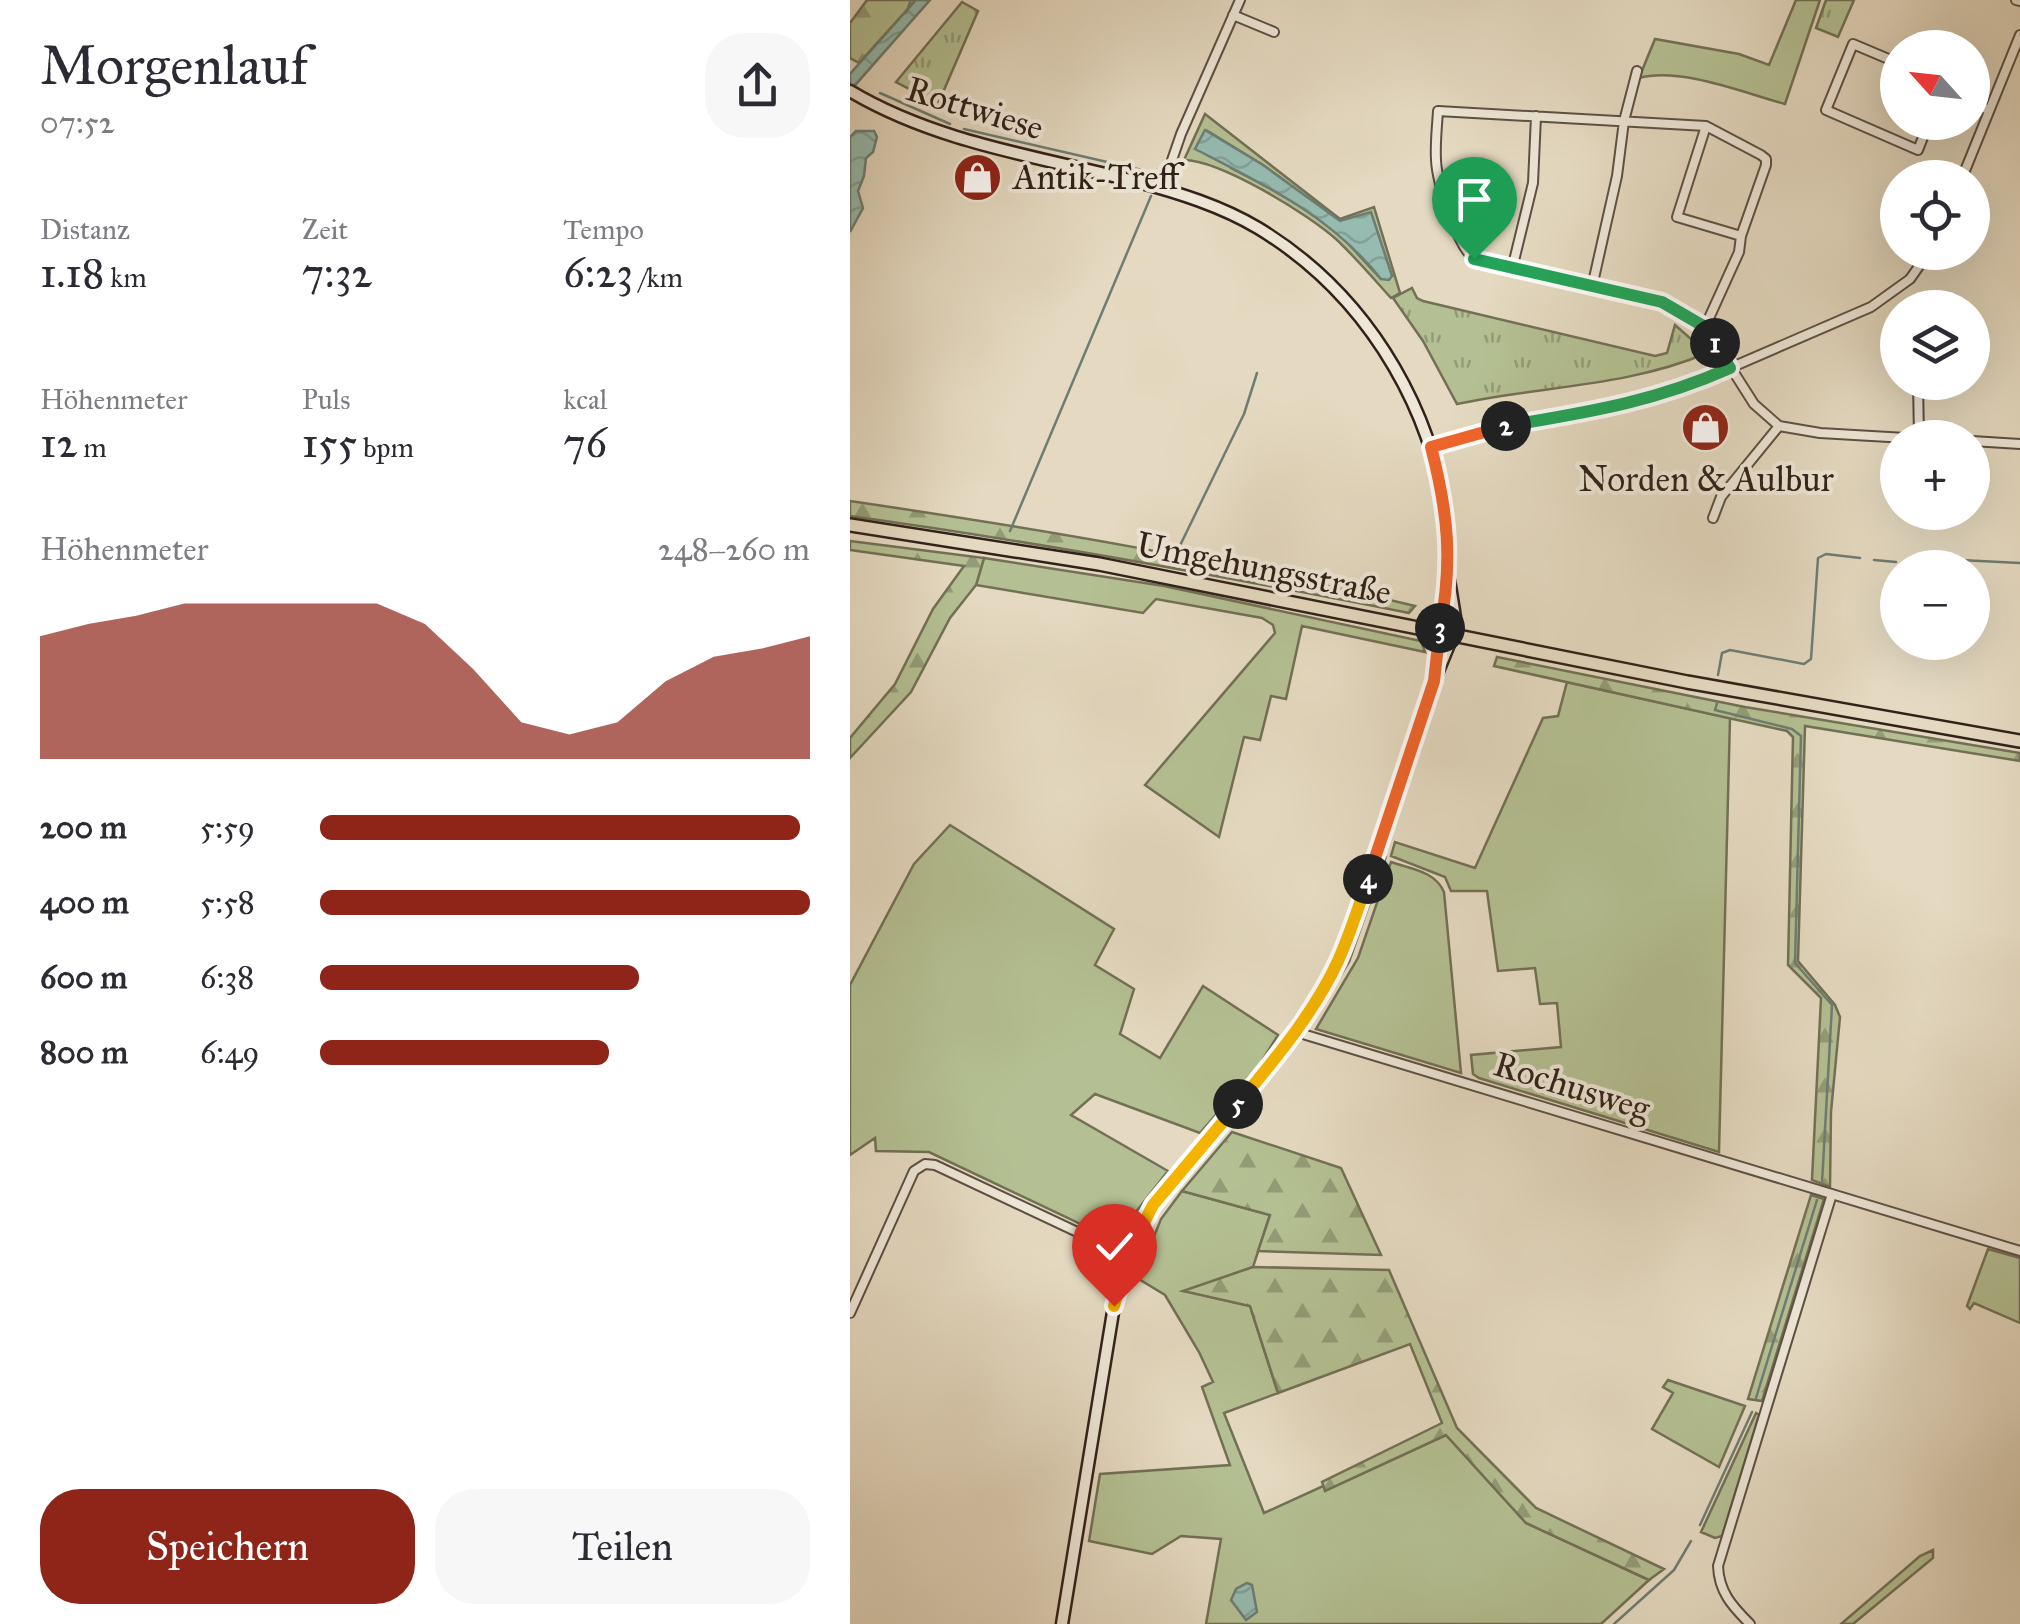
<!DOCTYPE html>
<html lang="de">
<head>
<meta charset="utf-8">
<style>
  body { margin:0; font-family:"IM FELL Great Primer",serif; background:#f7f7f7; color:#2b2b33; height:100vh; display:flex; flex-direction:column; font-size:38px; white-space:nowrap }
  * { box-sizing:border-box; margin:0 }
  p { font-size:32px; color:#7c7c81 }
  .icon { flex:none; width:55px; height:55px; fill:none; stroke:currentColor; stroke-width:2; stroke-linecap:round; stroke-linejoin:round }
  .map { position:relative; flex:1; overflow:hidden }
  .drawer { display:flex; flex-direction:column; background:#fff; width:850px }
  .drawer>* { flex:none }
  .needle { width:65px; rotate:297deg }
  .tools { position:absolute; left:1030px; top:30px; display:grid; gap:20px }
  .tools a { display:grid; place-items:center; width:110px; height:110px; border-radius:50%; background:#fff; box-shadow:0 10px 40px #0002; font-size:50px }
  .pin { position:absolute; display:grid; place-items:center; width:85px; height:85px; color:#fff; margin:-102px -42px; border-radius:50% 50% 50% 0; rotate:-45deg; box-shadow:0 0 10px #0007 }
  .pin .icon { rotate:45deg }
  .km { position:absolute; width:50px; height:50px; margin:-25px; border-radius:50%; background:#222; color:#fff; font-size:28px; line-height:50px; text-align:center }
  .round { display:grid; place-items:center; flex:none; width:105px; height:105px; border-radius:40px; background:#f7f7f7 }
  .summary { display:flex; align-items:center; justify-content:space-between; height:170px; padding:0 40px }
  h1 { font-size:55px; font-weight:600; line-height:75px }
  .metrics { display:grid; grid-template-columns:repeat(3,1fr); gap:15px; height:170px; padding:10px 40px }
  .metrics div { display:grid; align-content:center }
  .metrics b { font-size:42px; font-weight:600 }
  .metrics small { font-size:28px; font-weight:400 }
  .metrics p { font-size:28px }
  .chart { height:280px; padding:20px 40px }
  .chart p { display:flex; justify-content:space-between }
  .chart svg { width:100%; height:180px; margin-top:10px; fill:#8f2418; opacity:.7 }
  .button { display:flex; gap:20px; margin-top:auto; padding:20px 40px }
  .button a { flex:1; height:115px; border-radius:40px; background:#8f2418; color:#fff; font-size:40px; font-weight:600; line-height:115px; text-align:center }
  .button a+a { background:#f7f7f7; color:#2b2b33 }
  ul { padding:0 40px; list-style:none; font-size:32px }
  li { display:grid; grid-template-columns:160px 120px 1fr; align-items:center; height:75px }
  li i { height:25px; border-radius:12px; background:#8f2418 }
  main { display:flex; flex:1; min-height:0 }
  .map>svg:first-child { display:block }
  .grass { fill:#b4c093; stroke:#727056; stroke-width:2.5; fill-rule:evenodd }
  .forest { fill:url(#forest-firs); stroke:#727056; stroke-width:2.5 }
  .park { fill:url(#park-tufts); stroke:#727056; stroke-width:2.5 }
  .water { fill:url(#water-waves); stroke:#6e7d74; stroke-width:2.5 }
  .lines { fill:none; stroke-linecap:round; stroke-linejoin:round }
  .stream { stroke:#6e7d74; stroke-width:2.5 }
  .street-casing { stroke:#5e4f44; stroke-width:12 }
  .secondary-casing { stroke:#31211a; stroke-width:15 }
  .primary-casing { stroke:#31211a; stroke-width:16 }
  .street { stroke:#eee7d7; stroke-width:8 }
  .secondary { stroke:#eee7d7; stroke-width:10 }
  .primary { stroke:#e5dac1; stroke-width:11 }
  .split-1-casing { stroke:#fff; stroke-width:20 }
  .split-2-casing { stroke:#fff; stroke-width:20 }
  .split-3-casing { stroke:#fff; stroke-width:20 }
  .split-4-casing { stroke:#fff; stroke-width:20 }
  .split-5-casing { stroke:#fff; stroke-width:20 }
  .split-6-casing { stroke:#fff; stroke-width:20 }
  .split-1 { stroke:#22a559; stroke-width:12 }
  .split-2 { stroke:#22a559; stroke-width:12 }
  .split-3 { stroke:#f0652b; stroke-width:12 }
  .split-4 { stroke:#f0652b; stroke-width:12 }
  .split-5 { stroke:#f5b400; stroke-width:12 }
  .split-6 { stroke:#f5b400; stroke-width:12 }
  .labels { text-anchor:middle; stroke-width:8; stroke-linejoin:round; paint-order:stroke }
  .street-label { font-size:35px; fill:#31211a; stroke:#eee7d7 }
  .poi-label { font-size:35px; fill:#31211a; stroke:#eee7d7; text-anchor:start }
</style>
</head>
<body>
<main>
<section class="drawer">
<div class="summary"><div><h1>Morgenlauf</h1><p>07:52</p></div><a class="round"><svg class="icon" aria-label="share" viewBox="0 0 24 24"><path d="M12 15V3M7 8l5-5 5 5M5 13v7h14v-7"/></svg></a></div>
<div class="metrics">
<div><p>Distanz</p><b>1.18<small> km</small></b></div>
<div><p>Zeit</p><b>7:32</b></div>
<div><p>Tempo</p><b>6:23<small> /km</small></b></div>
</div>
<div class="metrics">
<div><p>Höhenmeter</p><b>12<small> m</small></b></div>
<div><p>Puls</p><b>155<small> bpm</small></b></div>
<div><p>kcal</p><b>76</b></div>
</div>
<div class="chart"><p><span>Höhenmeter</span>248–260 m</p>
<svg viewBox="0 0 160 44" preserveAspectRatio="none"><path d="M0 44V14L10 11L20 9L30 6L40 6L50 6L60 6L70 6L80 11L90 22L100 35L110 38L120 35L130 25L140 19L150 17L160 14V44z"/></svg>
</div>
<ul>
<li><b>200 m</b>5:59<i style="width:98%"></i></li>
<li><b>400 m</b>5:58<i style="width:100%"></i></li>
<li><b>600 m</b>6:38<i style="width:65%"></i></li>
<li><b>800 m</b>6:49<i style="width:59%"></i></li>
</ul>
<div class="button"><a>Speichern</a><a>Teilen</a></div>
</section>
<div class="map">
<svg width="1170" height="1624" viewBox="0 0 1170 1624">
  <defs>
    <pattern id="forest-firs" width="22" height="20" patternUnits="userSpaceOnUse" patternTransform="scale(2.5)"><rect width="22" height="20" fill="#b4c093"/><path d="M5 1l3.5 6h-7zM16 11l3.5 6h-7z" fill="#939c77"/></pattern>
    <pattern id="park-tufts" width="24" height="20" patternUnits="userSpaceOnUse" patternTransform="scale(2.5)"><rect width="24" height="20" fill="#b4c093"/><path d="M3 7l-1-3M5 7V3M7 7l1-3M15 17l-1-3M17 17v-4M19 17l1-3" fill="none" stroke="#939c77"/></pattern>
    <pattern id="water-waves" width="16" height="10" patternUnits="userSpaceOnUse" patternTransform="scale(2.5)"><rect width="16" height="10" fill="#96bbb0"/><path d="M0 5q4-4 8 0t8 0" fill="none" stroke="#82a097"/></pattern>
  </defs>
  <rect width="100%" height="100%" fill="#e5dac1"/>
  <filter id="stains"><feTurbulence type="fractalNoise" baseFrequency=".002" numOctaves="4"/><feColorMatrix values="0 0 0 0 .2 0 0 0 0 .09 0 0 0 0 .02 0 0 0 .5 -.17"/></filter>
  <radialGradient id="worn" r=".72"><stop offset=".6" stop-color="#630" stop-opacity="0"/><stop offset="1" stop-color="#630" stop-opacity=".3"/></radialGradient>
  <!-- grass -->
  <path class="grass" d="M946,0H970L935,104C894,93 831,67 789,78L805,39L889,54L919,65Z
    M355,114L490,219L524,207L550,293L541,298C523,278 506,258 487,240C460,215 370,160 334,160ZM356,130L413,165L490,221L521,213L542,276L531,279L489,234L454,206L381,168Z
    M134,558L314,586L571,641L575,652L452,626L436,699L421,696L410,740L394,737L369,837L295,785L425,633L423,625L412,618L306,599L293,613L126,585Z
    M717,682L880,718L869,1152L629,1078L623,1074L621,1055L711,1047L707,1003L690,1004L685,968L648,971L637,891H601L595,877L541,856L545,842L625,868L693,718L708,716Z
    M100,825L264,929L245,965L284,989L270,1034L310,1058L353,986L428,1035L410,1064L350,1133L245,1094L221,1115L318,1171L264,1240L79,1152L26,1151L25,1138L0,1155V985L64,864Z
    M535,859L499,962L458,1028L457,1022L493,962L529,863Z
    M541,862C561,869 585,871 594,892L611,1073L466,1029L508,958Z
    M332,1191L420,1215L403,1267L335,1291L400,1306L428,1393L374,1413L414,1513L473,1486L476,1490L596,1435L676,1523L799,1580L751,1624H356L371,1539L331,1536L302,1554L239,1541L250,1474L380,1465L352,1387L363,1382L349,1352L315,1295L287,1278L311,1219Z
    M1138,1249L1170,1258V1323L1124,1303L1120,1309L1117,1306Z
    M818,1380L895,1406L869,1467L802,1429L823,1393L813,1387Z
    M906,1413L909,1415L872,1536L865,1538L851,1532Z
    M1083,1550V1558L1003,1624H991L1070,1556Z"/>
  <!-- forest -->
  <path class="forest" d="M17,0H66L9,63L0,58V23Z
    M0,501C190,529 379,561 565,606L559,613C373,576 188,542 0,516Z
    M0,541L134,558L126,585L100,618L61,692L0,758V738L45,684L83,609L114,566L0,550Z
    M647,657L895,707L1170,753V761L955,726L948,961L985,1005L990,1017L981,1112L980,1187L962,1180L971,998L938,965L943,737L937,731L644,666Z
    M382,1132L491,1168L531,1255L408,1251L420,1215L332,1191Z
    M961,1195L974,1199L912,1401L898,1399Z
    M403,1267L539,1270L607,1428L686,1508L814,1569L799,1580L676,1523L596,1435L475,1491L472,1482L592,1423L560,1344L428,1393L400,1306L333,1291Z"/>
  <!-- park -->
  <path class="park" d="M976,0H1004L988,37L966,28Z
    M112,2L128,11L88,104L46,82Z
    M562,288L567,298L573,301L805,356L817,353L825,325L857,353C777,387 690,386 607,404L573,341L543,298Z"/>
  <!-- water -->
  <path class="water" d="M66,0H80L0,91V74Z
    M355,130L413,165L490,221L521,212L542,276L539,280L531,279C481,216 415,185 345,149Z
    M6,131H24L27,137L23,152L16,158L14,176L8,191L13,208L0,232V137Z
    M397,1583L402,1585L407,1612L396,1620L381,1600L386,1589Z"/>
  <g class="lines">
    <!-- stream -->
    <path class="stream" d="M56,13L61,0
      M30,93L100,124
      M114,129L292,170
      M160,531L301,196
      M1070,558L1170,563
      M1024,560L1046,562
      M322,562L394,414L407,373
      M868,675L872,653L880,650L954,664L961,659L968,558L976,554L1010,558
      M867,703L865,710L942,729L951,736L945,963L982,1005L972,1183
      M906,1398L967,1200
      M850,1525L902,1412
      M764,1624L824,1570L841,1541"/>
    <defs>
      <path id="street" d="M1166,0L1170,1
        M383,15L424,32
        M1048,63L1003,44L976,110L1068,150L1079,122
        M1122,103L1139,110
        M856,126L827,217L891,236
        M1112,178L1170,35
        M312,189L331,134L390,0
        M662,269L683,183L686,116
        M742,287L767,176L774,121L787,71
        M855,327L889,252L891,236L916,165V159L911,155L856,126L588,111C587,127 585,144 586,160C587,183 607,245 624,259L812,302L855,327L904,404L929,426L970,433L1056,438
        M1068,382L1069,438
        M1122,441L1170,444
        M581,447L650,427L777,405L836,387L1021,307L1060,279L1079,252
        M863,518L871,497L929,426
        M446,1029L456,1035L1170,1251
        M0,1313L64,1171L75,1164L85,1165L257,1246L279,1252
        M900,1624C882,1606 869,1592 868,1566L982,1194"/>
      <path id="secondary" d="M0,91C87,143 191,157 288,182C329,193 371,206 408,228C522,297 594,422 599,555C600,596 585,634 584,675
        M212,1624L264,1306L279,1252L303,1205L417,1069L475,985L488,960L584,681L603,635L605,617L599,580"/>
      <path id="primary" d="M0,525L249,564L837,682L1170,741"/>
    </defs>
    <!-- street casing -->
    <use href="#street" class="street-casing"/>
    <!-- secondary casing -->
    <use href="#secondary" class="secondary-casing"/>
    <!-- primary casing -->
    <use href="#primary" class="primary-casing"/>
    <!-- street -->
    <use href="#street" class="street"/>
    <!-- secondary -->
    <use href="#secondary" class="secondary"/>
    <!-- primary -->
    <use href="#primary" class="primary"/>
  </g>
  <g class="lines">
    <defs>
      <path id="split-1" d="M624,259L812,302L855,327L865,343"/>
      <path id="split-2" d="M656,426C738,412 804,402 880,368L865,343"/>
      <path id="split-3" d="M590,628C603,562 598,512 581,447L656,426"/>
      <path id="split-4" d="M518,879L584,681L590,628"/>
      <path id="split-5" d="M388,1104C425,1059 464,1013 488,961C500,934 509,906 518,879"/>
      <path id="split-6" d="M264,1306L279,1252L303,1205L388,1104"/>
    </defs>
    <!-- split-1 casing -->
    <use href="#split-1" class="split-1-casing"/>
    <!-- split-2 casing -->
    <use href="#split-2" class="split-2-casing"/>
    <!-- split-3 casing -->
    <use href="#split-3" class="split-3-casing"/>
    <!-- split-4 casing -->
    <use href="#split-4" class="split-4-casing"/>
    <!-- split-5 casing -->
    <use href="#split-5" class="split-5-casing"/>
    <!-- split-6 casing -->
    <use href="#split-6" class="split-6-casing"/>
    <!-- split-1 -->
    <use href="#split-1" class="split-1"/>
    <!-- split-2 -->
    <use href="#split-2" class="split-2"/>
    <!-- split-3 -->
    <use href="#split-3" class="split-3"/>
    <!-- split-4 -->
    <use href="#split-4" class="split-4"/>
    <!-- split-5 -->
    <use href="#split-5" class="split-5"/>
    <!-- split-6 -->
    <use href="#split-6" class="split-6"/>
  </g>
  <!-- icons -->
  <defs>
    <symbol id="shop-disc" viewBox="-11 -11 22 22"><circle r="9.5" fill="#8f2418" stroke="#eee7d7"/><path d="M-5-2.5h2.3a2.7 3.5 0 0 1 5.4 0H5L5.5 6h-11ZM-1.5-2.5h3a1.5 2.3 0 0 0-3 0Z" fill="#fff"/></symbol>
  </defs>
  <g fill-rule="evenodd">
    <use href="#shop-disc" x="100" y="150" width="55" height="55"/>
    <use href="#shop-disc" x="828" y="400" width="55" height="55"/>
  </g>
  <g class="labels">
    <!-- street labels -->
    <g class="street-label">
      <text transform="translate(125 108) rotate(17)" y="12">Rottwiese</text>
      <text transform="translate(414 568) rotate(11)" y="12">Umgehungsstraße</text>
      <text transform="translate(722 1086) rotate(17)" y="12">Rochusweg</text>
    </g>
    <!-- poi labels -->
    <g class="poi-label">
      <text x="163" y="189">Antik-Treff</text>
      <text x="856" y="491" text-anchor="middle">Norden &amp; Aulbur</text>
    </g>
  </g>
  <rect width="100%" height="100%" filter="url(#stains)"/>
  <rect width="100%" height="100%" fill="url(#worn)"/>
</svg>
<div class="tools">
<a><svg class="needle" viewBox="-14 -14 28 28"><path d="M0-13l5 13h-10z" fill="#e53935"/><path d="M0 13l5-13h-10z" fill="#7c7c81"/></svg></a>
<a><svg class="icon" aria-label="locate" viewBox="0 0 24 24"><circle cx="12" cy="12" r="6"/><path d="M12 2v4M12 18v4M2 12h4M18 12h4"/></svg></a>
<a><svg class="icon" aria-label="layers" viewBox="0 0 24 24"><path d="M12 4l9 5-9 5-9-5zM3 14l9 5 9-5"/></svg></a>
<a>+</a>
<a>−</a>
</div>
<div class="pin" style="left:624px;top:259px;background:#1e9e55"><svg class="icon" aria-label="arrive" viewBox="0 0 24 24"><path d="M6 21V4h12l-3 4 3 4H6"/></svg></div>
<div class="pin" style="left:264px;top:1306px;background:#d93025"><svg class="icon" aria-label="check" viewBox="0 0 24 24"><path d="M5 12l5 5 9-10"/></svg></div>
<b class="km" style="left:865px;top:343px">1</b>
<b class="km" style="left:656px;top:426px">2</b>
<b class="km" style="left:590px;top:628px">3</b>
<b class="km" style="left:518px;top:879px">4</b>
<b class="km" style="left:388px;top:1104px">5</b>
</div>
</main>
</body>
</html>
